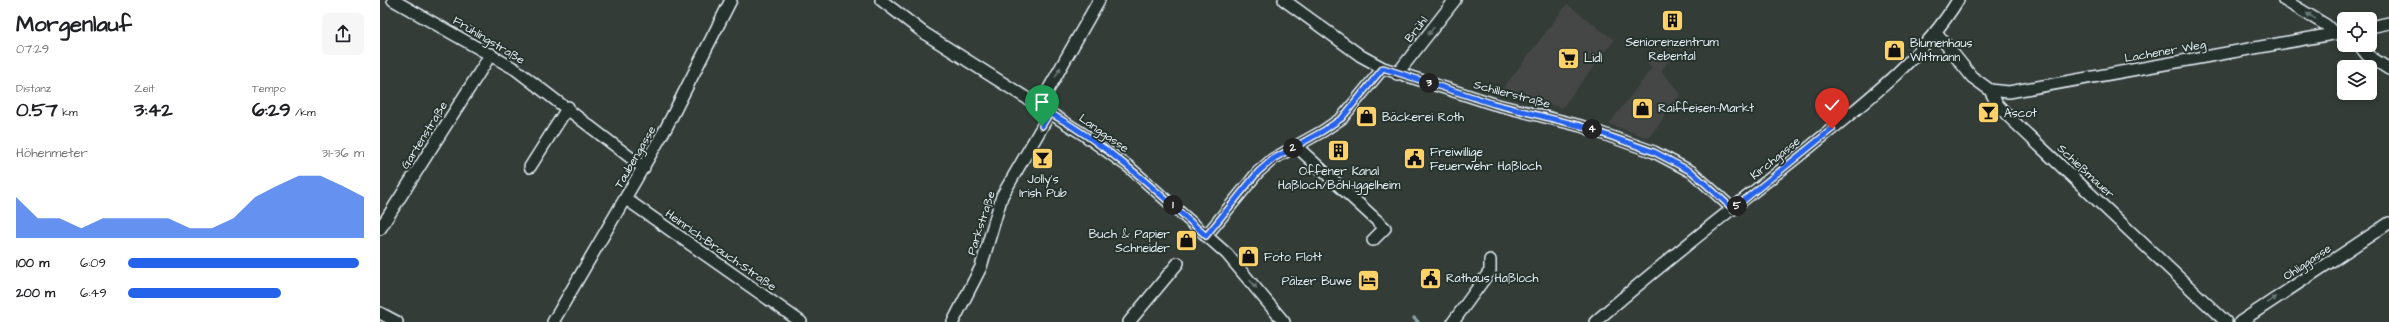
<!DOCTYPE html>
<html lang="de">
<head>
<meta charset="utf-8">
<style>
  body { margin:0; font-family:"Architects Daughter",sans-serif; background:#f6f6f6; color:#202124; height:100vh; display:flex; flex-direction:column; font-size:15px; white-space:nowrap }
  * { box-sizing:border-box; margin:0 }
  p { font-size:13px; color:#757577 }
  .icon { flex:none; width:22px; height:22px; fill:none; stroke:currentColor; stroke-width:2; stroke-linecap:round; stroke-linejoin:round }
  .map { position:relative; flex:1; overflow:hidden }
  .drawer { display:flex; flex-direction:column; background:#fff; width:380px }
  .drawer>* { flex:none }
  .controls { position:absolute; left:1957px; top:12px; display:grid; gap:8px }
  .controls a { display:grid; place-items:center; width:40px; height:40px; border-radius:6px; background:#fff; box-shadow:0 2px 6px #0003; font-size:20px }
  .pin { position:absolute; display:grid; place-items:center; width:34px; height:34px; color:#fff; margin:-41px -17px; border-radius:50% 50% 50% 0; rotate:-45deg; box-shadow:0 0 4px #0007 }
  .pin .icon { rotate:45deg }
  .km { position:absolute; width:20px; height:20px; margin:-10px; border-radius:50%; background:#222; color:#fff; font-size:11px; line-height:20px; text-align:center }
  .round { display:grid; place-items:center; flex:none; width:42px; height:42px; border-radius:6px; background:#f6f6f6 }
  .head { display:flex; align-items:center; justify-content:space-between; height:68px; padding:0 16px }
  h1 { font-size:22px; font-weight:700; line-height:30px }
  .stats { display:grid; grid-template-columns:repeat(3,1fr); gap:6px; height:68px; padding:4px 16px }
  .stats div { display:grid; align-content:center }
  .stats b { font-size:20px; font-weight:700 }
  .stats small { font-size:11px; font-weight:400 }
  .stats p { font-size:11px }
  .chart { height:112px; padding:8px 16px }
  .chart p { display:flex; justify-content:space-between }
  .chart svg { width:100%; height:72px; margin-top:4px; fill:#2563eb; opacity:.7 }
  ul { padding:0 16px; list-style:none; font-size:13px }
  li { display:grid; grid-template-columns:64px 48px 1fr; align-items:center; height:30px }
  li i { height:10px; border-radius:5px; background:#2563eb }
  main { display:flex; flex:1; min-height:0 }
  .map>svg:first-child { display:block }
  .built { fill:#454746 }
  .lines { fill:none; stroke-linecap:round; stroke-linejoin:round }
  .stream { stroke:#89a2a6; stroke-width:3.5 }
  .street-casing { stroke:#e8f1f8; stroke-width:14 }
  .street { stroke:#26332d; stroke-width:11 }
  .oneway { fill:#6a7674 }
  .route-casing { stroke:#fff; stroke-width:8 }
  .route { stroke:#2563eb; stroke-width:5 }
  .labels { text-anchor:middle; stroke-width:4; stroke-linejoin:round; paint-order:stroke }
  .street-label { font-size:12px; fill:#e8f1f8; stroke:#26332d }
  .poi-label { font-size:12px; fill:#e8f1f8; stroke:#26332d; text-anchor:start }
</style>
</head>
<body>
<main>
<section class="drawer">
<div class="head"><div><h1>Morgenlauf</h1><p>07:29</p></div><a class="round"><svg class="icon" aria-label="share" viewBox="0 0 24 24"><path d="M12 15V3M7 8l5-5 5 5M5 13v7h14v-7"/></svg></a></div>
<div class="stats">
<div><p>Distanz</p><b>0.57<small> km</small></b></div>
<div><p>Zeit</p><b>3:42</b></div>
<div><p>Tempo</p><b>6:29<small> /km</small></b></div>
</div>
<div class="chart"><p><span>Höhenmeter</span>31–36 m</p>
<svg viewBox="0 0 160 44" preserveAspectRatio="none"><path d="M0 44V19L10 32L20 32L30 38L40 32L50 32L60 32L70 32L80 38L90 38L100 32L110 19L120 12L130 6L140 6L150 12L160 19V44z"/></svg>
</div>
<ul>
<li><b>100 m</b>6:09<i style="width:98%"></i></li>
<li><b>200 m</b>6:49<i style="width:65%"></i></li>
</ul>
</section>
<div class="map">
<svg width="2009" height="322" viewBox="0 0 2009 322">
  <rect width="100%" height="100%" fill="#343c38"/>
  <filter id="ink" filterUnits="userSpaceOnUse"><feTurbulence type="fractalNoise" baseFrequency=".025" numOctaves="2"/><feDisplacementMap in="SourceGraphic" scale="8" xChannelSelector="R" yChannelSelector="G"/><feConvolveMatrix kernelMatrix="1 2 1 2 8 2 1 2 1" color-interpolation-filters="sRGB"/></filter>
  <g filter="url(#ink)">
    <!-- built -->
    <path class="built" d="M1187,4L1234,40L1182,108L1122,90Z
      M1276,50L1289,60L1281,71L1301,94L1269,138L1229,124L1272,68L1267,63Z"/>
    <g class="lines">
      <!-- stream -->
      <path class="stream" d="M1034,318L1038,322"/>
      <defs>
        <path id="street" d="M13,0L135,69L264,168
          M501,0L544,33L703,134L749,167L847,254L904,322
          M904,0L981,56L1003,68L1114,104L1201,126L1274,152L1312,172L1353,209
          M1904,0L1946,25L1955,34
          M1990,27L2009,23
          M1556,32L1592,77L1610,90L1617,104L1629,117L1846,322
          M1979,45L1987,55L2009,69
          M1017,74L1075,0
          M1610,90L1629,92L1964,32
          M659,106L719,0
          M916,146L1005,228L993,240
          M150,167L188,107
          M246,199L421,322
          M0,229L111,54
          M826,236L878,172L893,159L943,131L962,118L1003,68
          M0,313L17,322
          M173,322L286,128L351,0
          M573,322L601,267L622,196L670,113
          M749,322L798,263
          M1073,322L1110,271V260
          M1215,322C1285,260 1359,204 1431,146C1484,103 1542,59 1578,0
          M1860,322L2009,223"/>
      </defs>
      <!-- street casing -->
      <use href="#street" class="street-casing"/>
      <!-- street -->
      <use href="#street" class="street"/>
    </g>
    <!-- one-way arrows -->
    <defs><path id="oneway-solid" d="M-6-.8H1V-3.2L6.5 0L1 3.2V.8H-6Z"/></defs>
    <g class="oneway">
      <use href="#oneway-solid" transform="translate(1931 16) rotate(-149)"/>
      <use href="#oneway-solid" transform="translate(1051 31) rotate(128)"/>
      <use href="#oneway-solid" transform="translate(678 72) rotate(-61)"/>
      <use href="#oneway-solid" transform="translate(873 284) rotate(51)"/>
      <use href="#oneway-solid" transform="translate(1892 300) rotate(-34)"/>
    </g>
  </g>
  <g class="lines" filter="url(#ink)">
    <defs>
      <path id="route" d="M662,126L670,113C728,145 777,191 826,236L878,172L893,159L943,131L962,118L1003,68L1114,104L1201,126L1274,152L1312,172L1353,209L1452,129"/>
    </defs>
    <!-- route casing -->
    <use href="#route" class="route-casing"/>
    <!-- route -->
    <use href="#route" class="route"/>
  </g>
  <!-- icons -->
  <defs>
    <symbol id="building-square" viewBox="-11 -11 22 22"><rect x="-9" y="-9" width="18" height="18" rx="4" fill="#ffd166" stroke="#26332d"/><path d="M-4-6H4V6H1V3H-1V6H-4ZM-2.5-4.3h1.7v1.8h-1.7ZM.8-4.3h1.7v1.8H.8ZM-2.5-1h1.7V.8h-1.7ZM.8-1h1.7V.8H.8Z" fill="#111"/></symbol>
    <symbol id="shop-square" viewBox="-11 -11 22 22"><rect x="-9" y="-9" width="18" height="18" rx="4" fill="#ffd166" stroke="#26332d"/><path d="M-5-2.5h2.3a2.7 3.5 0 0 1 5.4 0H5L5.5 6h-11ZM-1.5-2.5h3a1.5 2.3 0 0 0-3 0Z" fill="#111"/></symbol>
    <symbol id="supermarket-square" viewBox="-11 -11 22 22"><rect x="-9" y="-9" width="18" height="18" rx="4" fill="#ffd166" stroke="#26332d"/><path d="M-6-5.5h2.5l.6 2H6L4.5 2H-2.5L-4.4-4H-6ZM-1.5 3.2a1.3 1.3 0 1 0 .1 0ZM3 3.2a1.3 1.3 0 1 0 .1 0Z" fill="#111"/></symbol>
    <symbol id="bar-square" viewBox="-11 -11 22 22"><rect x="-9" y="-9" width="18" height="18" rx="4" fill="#ffd166" stroke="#26332d"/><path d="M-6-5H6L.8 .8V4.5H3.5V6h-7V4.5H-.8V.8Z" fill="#111"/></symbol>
    <symbol id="civic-square" viewBox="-11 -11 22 22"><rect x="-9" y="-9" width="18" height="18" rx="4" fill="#ffd166" stroke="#26332d"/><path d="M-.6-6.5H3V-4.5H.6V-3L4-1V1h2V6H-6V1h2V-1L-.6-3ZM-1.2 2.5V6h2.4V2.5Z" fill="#111"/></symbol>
    <symbol id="hotel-square" viewBox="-11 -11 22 22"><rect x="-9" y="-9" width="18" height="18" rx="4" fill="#ffd166" stroke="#26332d"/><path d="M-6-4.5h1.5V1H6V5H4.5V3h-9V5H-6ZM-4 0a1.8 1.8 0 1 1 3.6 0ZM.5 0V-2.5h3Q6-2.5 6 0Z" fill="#111"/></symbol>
  </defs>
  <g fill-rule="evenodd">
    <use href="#building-square" x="1280" y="8" width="25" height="25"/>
    <use href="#shop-square" x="1502" y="38" width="25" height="25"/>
    <use href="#supermarket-square" x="1176" y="46" width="25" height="25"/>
    <use href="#shop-square" x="1250" y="96" width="25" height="25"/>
    <use href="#bar-square" x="1596" y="100" width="25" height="25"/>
    <use href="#shop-square" x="974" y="104" width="25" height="25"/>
    <use href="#building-square" x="946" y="138" width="25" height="25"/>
    <use href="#bar-square" x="650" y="146" width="25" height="25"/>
    <use href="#civic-square" x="1022" y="146" width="25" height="25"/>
    <use href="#shop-square" x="794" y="228" width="25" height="25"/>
    <use href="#shop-square" x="856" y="244" width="25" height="25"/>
    <use href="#civic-square" x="1038" y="266" width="25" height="25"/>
    <use href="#hotel-square" x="976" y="268" width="25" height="25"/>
  </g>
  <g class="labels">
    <!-- street labels -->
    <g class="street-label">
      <text transform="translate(1036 29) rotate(-52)" y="4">Brühl</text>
      <text transform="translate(109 40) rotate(31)" y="4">Frühlingstraße</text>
      <text transform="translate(1785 51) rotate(-10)" y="4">Lachener Weg</text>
      <text transform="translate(1132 94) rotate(15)" y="4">Schillerstraße</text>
      <text transform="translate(724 133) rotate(35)" y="4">Langgasse</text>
      <text transform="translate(44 135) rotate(-58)" y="4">Gartenstraße</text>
      <text transform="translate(255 157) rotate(-60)" y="4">Taubengasse</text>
      <text transform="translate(1395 158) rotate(-39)" y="4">Kirchgasse</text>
      <text transform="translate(1706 171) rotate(43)" y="4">Schießmauer</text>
      <text transform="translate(601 223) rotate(-72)" y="4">Parkstraße</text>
      <text transform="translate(341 250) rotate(35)" y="4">Heinrich-Brauch-Straße</text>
      <text transform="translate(1927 262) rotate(-34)" y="4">Ohliggasse</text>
    </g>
    <!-- poi labels -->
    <g class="poi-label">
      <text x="1292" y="46" text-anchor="middle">Seniorenzentrum<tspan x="1292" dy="14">Rebental</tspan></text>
      <text x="1530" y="47">Blumenhaus<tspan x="1530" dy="14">Wittmann</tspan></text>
      <text x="1204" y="62">Lidl</text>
      <text x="1278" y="112">Raiffeisen-Markt</text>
      <text x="1624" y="117">Ascot</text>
      <text x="1002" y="121">Bäckerei Roth</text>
      <text x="1050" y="156">Freiwillige<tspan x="1050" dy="14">Feuerwehr Haßloch</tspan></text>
      <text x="959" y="175" text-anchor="middle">Offener Kanal<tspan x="959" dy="14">Haßloch/Böhl-Iggelheim</tspan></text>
      <text x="663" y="183" text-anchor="middle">Jolly's<tspan x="663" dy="14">Irish Pub</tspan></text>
      <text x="790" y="238" text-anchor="end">Buch &amp; Papier<tspan x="790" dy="14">Schneider</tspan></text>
      <text x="884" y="261">Foto Flott</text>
      <text x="1066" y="282">Rathaus Haßloch</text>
      <text x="972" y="285" text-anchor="end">Pälzer Buwe</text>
    </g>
  </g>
</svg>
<div class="controls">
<a><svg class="icon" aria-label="locate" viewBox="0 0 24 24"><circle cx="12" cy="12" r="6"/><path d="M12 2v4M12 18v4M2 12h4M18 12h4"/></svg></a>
<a><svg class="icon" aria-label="layers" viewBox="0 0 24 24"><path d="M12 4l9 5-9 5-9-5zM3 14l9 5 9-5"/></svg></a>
</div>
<div class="pin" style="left:662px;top:126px;background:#1e9e55"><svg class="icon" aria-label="arrive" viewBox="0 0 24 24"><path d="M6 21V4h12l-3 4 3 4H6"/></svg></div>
<div class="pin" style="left:1452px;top:129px;background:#d93025"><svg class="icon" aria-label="check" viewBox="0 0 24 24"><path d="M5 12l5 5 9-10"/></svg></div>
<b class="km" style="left:793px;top:205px">1</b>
<b class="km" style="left:913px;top:148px">2</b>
<b class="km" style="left:1049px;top:83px">3</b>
<b class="km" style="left:1212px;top:129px">4</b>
<b class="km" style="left:1357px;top:206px">5</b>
</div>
</main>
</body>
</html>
